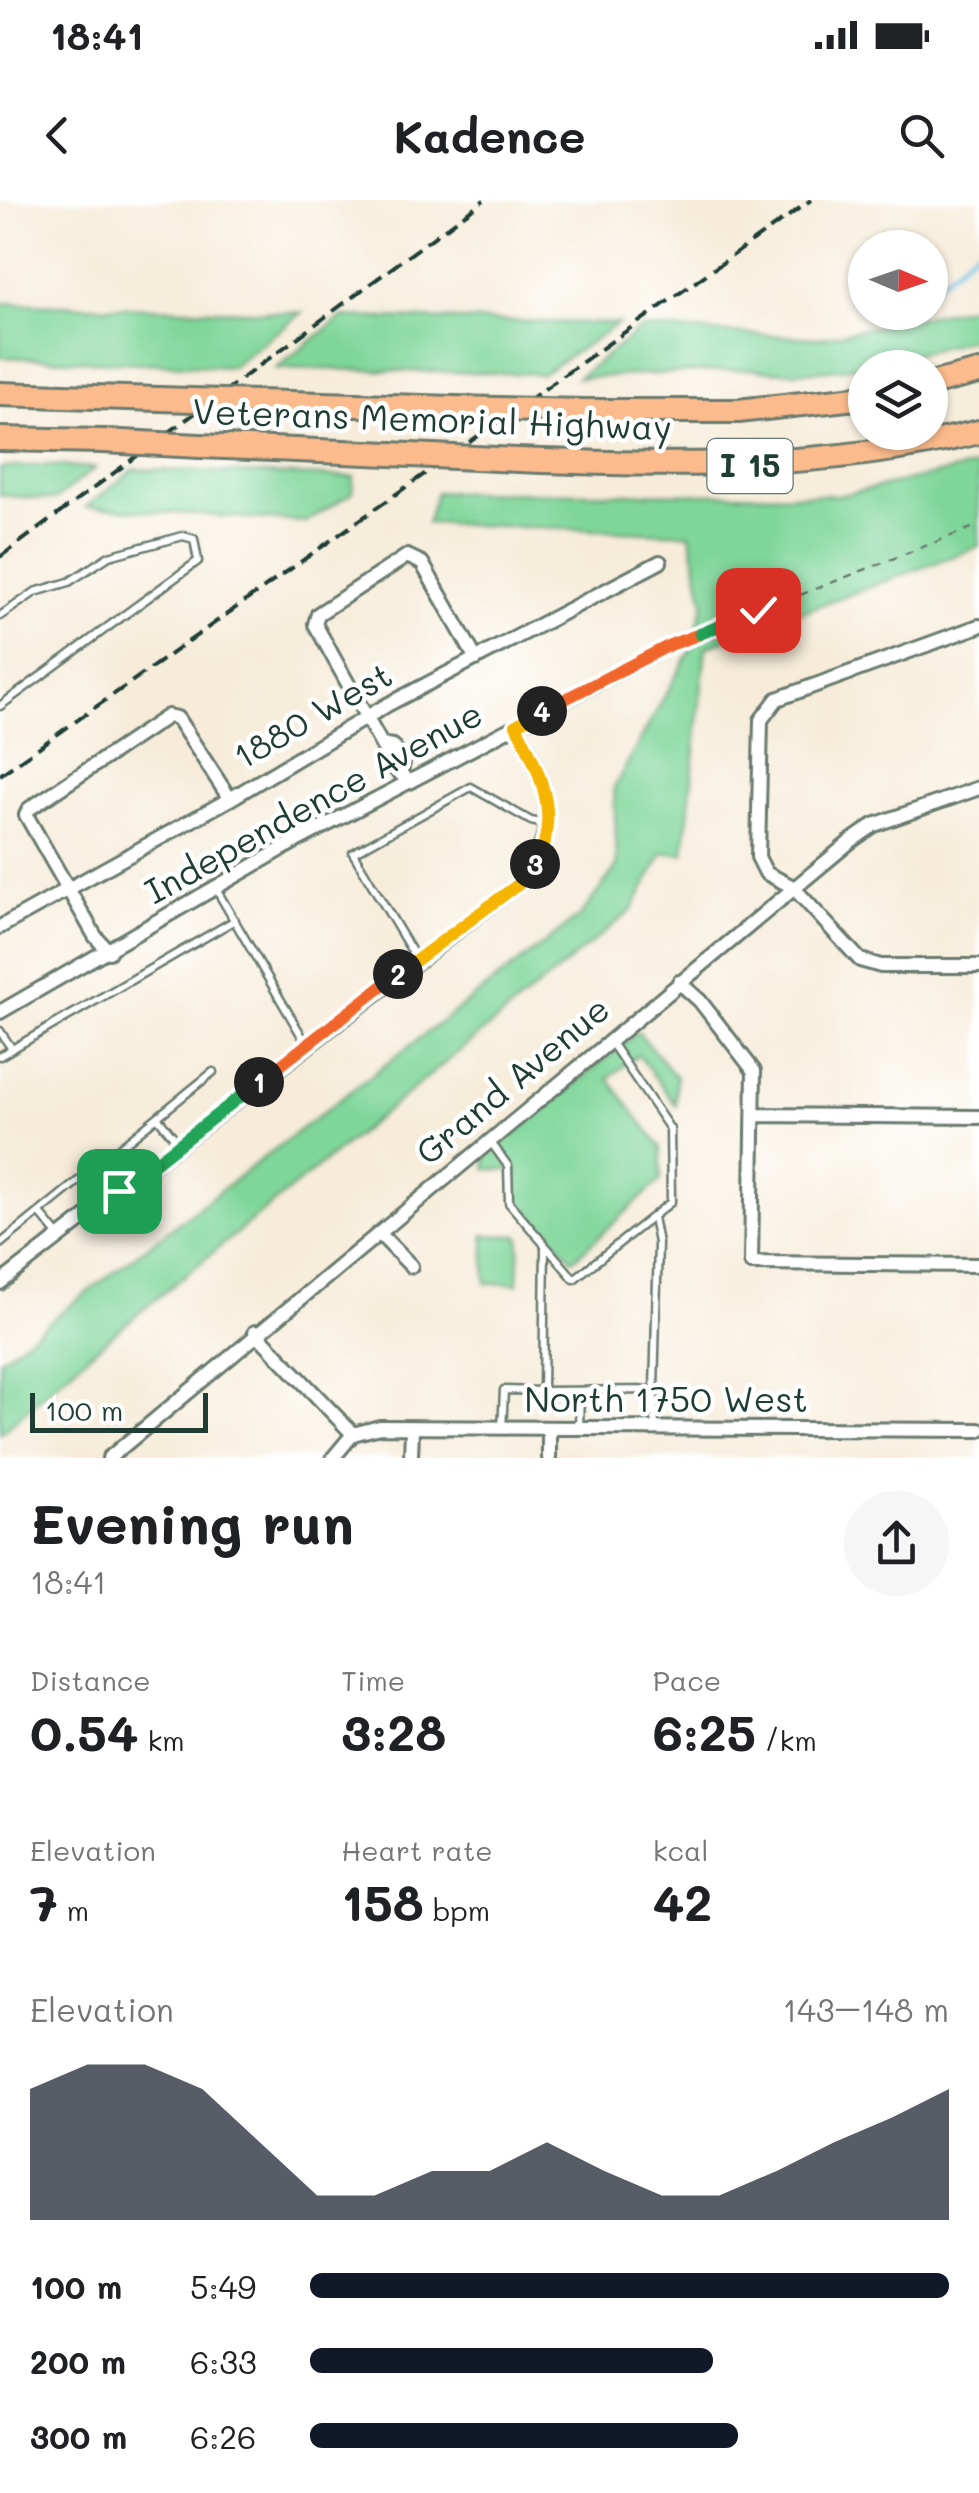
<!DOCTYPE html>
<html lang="en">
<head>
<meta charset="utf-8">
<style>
  body { margin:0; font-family:Mali,sans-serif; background:#f6f6f6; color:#202124; height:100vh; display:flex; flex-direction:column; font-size:38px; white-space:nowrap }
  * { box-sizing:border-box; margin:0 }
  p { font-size:32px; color:#757577 }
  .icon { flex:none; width:55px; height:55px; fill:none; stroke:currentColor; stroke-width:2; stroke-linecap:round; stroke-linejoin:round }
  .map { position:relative; height:1258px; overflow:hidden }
  .details { display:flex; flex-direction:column; background:#fff; flex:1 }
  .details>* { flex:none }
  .needle { width:65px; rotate:92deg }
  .fabs { position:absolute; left:848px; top:30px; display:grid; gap:20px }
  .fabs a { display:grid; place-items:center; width:100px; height:100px; border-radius:50%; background:#fff; box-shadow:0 2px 8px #0004; font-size:50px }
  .scale { position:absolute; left:30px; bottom:25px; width:178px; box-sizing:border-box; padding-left:10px; border:5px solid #1f3d34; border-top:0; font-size:28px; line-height:35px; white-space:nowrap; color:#1f3d34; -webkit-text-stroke:8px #fff; paint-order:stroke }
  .pin { position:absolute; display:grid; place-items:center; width:85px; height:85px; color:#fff; margin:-42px; border-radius:20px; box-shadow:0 5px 15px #0006 }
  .km { position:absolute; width:50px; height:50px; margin:-25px; border-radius:50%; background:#222; color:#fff; font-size:28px; line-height:50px; text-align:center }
  .round { display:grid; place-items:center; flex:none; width:105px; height:105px; border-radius:52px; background:#f6f6f6 }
  .overview { display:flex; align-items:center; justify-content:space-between; height:170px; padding:0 30px }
  h1 { font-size:55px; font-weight:700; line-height:75px }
  .metrics { display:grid; grid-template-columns:repeat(3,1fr); gap:15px; height:170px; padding:10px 30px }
  .metrics div { display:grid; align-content:center }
  .metrics b { font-size:50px; font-weight:700 }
  .metrics small { font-size:28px; font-weight:400 }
  .metrics p { font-size:28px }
  .chart { height:280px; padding:20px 30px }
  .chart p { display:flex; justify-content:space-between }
  .chart svg { width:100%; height:180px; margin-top:10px; fill:#111827; opacity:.7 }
  ul { padding:0 30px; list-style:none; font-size:32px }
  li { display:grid; grid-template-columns:160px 120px 1fr; align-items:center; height:75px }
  li i { height:25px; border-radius:12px; background:#111827 }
  .status { display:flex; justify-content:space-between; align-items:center; height:70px; padding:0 50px; background:#fff; direction:ltr }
  .status svg { height:28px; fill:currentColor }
  header { display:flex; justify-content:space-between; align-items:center; height:130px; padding:0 30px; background:#fff; font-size:45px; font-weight:700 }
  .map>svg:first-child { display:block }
  .green { fill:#7fd69a; stroke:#4f8a67; stroke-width:2.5 }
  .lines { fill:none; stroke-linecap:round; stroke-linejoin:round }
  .stream { stroke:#69c1e7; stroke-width:4 }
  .service-casing { stroke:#6a7a6e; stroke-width:11 }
  .minor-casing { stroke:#6a7a6e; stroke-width:18 }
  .motorway-casing { stroke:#6a7a6e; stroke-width:28 }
  .path { stroke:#6a7a6e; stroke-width:2.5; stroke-dasharray:8 8; stroke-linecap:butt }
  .service { stroke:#fff; stroke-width:6 }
  .minor { stroke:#fff; stroke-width:12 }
  .motorway { stroke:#fbbb8c; stroke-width:22 }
  .rail { stroke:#1f3d34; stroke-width:4; stroke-dasharray:15 8; stroke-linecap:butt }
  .motorway-bridge-casing { stroke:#6a7a6e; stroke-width:28; stroke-linecap:butt }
  .motorway-bridge { stroke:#fbbb8c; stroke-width:22 }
  .split-1-casing { stroke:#fff; stroke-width:20 }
  .split-2-casing { stroke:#fff; stroke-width:20 }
  .split-3-casing { stroke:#fff; stroke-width:20 }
  .split-4-casing { stroke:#fff; stroke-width:20 }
  .split-5-casing { stroke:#fff; stroke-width:20 }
  .split-6-casing { stroke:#fff; stroke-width:20 }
  .split-1 { stroke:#22a559; stroke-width:12 }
  .split-2 { stroke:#f0652b; stroke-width:12 }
  .split-3 { stroke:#f5b400; stroke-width:12 }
  .split-4 { stroke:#f5b400; stroke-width:12 }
  .split-5 { stroke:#f0652b; stroke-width:12 }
  .split-6 { stroke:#22a559; stroke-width:12 }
  .labels { text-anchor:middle; stroke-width:9; stroke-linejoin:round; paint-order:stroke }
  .shield { fill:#fff; stroke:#627771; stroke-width:2.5 }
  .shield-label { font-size:32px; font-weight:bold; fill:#1f3d34 }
  .street-label { font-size:35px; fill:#1f3d34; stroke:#fff }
</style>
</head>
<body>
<div class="status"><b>18:41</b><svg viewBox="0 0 49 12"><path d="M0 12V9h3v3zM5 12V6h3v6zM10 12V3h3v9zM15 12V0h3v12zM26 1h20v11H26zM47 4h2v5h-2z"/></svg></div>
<header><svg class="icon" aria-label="back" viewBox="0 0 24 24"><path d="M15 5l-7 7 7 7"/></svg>Kadence<svg class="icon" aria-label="search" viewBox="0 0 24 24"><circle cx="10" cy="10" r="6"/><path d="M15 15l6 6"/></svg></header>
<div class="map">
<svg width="979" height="1258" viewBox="0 0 979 1258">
  <rect width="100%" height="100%" fill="#fff"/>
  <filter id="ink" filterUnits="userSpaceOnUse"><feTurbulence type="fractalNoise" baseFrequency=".01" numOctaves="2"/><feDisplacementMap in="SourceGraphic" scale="20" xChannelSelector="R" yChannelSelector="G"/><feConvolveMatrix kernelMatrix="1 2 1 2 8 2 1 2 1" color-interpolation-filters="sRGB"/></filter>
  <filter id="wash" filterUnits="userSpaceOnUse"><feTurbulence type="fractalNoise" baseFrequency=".0048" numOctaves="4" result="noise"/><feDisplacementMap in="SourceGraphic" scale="40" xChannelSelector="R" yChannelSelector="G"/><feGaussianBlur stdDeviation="2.25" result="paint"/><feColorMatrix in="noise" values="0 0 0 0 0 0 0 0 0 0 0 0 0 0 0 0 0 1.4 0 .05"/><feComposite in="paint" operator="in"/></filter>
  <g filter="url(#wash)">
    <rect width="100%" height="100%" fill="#f6ecd9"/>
    <!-- green -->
    <path class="green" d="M0,103L302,113L231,167L0,157Z
      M979,105V137C910,156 825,181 754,169L577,178L642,128L819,138Z
      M342,117L618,124L542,174L276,168Z
      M46,265L95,268L55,300L0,295V268Z
      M979,265V347L706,447L684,654L663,653L632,710L90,1153L0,1234V1159L580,716L617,666L614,587L690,451L704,403L690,334L427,323L436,292L842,295Z
      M134,269L354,277L352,293L306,322L86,307Z
      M638,832L676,877V905L638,855L608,878L661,948V980L573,1060L513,993L517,970L486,969L485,957Z
      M484,1035L520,1036L518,1084L486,1083Z"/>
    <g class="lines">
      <!-- stream -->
      <path class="stream" d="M930,90L979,48"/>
    </g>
  </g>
  <g filter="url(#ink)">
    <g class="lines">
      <defs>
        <path id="service" d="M0,416L35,392L69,382L109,356L183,336L194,339L198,361L0,506
          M216,689L307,845
          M417,760L353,653L471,587L531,621L545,624
          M0,831L12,849L235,720
          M0,856L12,849
          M158,918L179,944
          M490,941L508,966L509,1003L574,1079L671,1002L670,929L610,841
          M40,1013L58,1035
          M0,1044L213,872
          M545,1048L543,1191L654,1190L658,1043L653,1017
          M654,1190L655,1229
          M579,1229L580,1191
          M502,1230L504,1190L543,1191"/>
        <path id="minor" d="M979,426L777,499L761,520L758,657L766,673L793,687L860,760L881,766H979
          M385,545L393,546L403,563L401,570
          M410,582L395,569L315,424L318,414L407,356L422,363L476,459
          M0,727L230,599L387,505L660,362
          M109,752L95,736L26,615L29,609L168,516L177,518L230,599
          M679,782L700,801L754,871L751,1063L979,1065
          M0,812L296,641L670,445L716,429
          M755,915L979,917
          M379,1033L411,1066
          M0,1083L520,683C564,625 547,584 516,525
          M255,1132L353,1234
          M353,1234L380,1227L979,1230
          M109,1258L851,641L874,625L979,588
          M333,1258L353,1234
          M411,1258L412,1228
          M549,1258V1231"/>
        <path id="motorway" d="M930,184L979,172
          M0,194L159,199
          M258,202L455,208
          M586,211H738L865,197
          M0,239L103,241
          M200,246L390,254
          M518,260C675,266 825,270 979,232"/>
      </defs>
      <!-- service casing -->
      <use href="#service" class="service-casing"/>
      <!-- minor casing -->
      <use href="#minor" class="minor-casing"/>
      <!-- motorway casing -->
      <use href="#motorway" class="motorway-casing"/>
      <!-- path -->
      <path class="path" d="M726,424L979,325"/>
      <!-- service -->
      <use href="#service" class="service"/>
      <!-- minor -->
      <use href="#minor" class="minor"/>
      <!-- motorway -->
      <use href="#motorway" class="motorway"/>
      <!-- rail -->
      <path class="rail" d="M0,357L484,0
        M0,575L811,0"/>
      <defs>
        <path id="motorway-bridge" d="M159,199L258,202
          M455,208L586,211
          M103,241L200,246
          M390,254L518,260"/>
      </defs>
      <!-- motorway-bridge casing -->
      <use href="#motorway-bridge" class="motorway-bridge-casing"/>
      <!-- motorway-bridge -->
      <use href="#motorway-bridge" class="motorway-bridge"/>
    </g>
  </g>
  <g class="lines" filter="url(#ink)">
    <defs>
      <path id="split-1" d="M119,991L259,882"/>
      <path id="split-2" d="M259,882L398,774"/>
      <path id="split-3" d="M398,774L520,683L535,664"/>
      <path id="split-4" d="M535,664C563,617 538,568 516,525L542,511"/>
      <path id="split-5" d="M542,511L670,445L700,434"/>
      <path id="split-6" d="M700,434L758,410"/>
    </defs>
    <!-- split-1 casing -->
    <use href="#split-1" class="split-1-casing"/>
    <!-- split-2 casing -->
    <use href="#split-2" class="split-2-casing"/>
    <!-- split-3 casing -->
    <use href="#split-3" class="split-3-casing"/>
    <!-- split-4 casing -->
    <use href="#split-4" class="split-4-casing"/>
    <!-- split-5 casing -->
    <use href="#split-5" class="split-5-casing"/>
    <!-- split-6 casing -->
    <use href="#split-6" class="split-6-casing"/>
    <!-- split-1 -->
    <use href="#split-1" class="split-1"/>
    <!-- split-2 -->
    <use href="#split-2" class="split-2"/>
    <!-- split-3 -->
    <use href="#split-3" class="split-3"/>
    <!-- split-4 -->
    <use href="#split-4" class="split-4"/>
    <!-- split-5 -->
    <use href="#split-5" class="split-5"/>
    <!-- split-6 -->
    <use href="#split-6" class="split-6"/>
  </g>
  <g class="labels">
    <!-- shield labels -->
    <rect class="shield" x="707.5" y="239" width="85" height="54" rx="8"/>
    <g class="shield-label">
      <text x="750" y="277">I 15</text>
    </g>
    <!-- street labels -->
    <g class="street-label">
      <text transform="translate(432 220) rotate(2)" y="12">Veterans Memorial Highway</text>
      <text transform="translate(313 516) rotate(-30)" y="12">1880 West</text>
      <text transform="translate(314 603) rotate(-29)" y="12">Independence Avenue</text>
      <text transform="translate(513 881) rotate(-40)" y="12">Grand Avenue</text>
      <text x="666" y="1212">North 1750 West</text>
    </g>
  </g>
</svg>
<div class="fabs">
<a><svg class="needle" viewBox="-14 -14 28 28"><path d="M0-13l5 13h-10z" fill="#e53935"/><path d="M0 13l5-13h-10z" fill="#757577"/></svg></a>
<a><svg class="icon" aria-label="layers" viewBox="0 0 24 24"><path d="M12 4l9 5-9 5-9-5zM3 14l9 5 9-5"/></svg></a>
</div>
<div class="scale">100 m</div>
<div class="pin" style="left:119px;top:991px;background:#1e9e55"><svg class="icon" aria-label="arrive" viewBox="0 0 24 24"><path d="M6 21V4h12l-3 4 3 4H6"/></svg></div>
<div class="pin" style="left:758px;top:410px;background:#d93025"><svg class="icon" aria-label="check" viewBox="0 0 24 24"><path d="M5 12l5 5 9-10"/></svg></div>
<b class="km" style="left:259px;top:882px">1</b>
<b class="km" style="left:398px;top:774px">2</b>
<b class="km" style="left:535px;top:664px">3</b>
<b class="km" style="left:542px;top:511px">4</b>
</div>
<section class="details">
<div class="overview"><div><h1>Evening run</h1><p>18:41</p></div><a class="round"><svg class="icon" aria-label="share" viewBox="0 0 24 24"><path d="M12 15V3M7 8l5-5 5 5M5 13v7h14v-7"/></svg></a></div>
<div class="metrics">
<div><p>Distance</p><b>0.54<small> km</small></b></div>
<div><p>Time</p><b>3:28</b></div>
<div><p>Pace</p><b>6:25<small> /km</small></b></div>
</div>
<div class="metrics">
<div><p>Elevation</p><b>7<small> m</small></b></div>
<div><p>Heart rate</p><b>158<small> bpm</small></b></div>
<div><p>kcal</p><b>42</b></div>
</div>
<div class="chart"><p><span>Elevation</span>143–148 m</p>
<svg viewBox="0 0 160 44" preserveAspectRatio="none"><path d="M0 44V12L10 6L20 6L30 12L40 25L50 38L60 38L70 32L80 32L90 25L100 32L110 38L120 38L130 32L140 25L150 19L160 12V44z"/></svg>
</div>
<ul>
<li><b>100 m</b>5:49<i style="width:100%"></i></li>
<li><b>200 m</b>6:33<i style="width:63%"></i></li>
<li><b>300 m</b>6:26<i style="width:67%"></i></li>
</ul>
</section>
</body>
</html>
